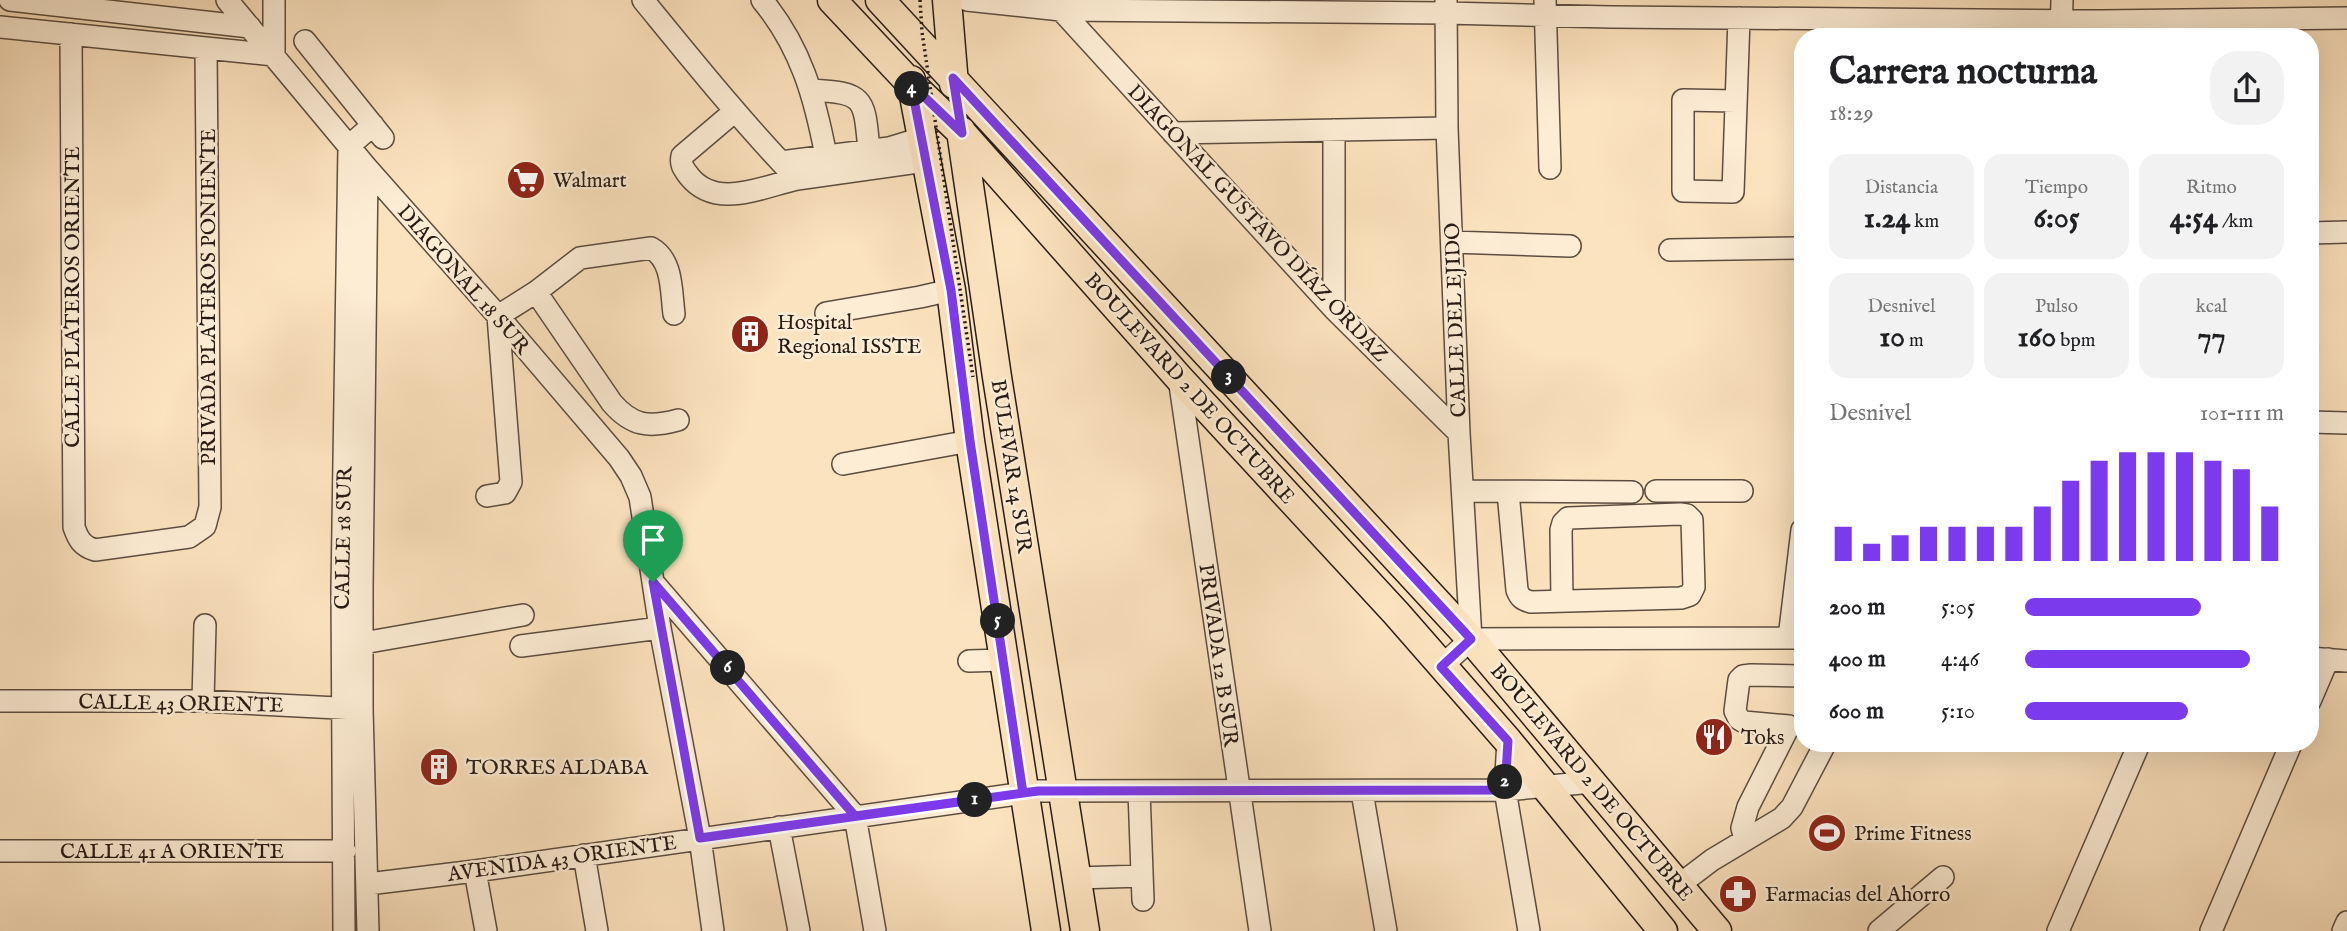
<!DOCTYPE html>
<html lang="es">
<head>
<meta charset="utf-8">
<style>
  body { margin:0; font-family:"IM FELL English",serif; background:#f2f2f2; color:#202124; height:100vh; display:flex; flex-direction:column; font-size:26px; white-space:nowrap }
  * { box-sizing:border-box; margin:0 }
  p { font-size:23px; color:#757577 }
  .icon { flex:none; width:38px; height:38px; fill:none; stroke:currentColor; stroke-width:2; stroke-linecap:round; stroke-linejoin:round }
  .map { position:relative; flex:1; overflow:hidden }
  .drawer { position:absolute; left:1794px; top:28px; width:525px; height:724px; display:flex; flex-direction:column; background:#fff; border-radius:28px; box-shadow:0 7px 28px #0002 }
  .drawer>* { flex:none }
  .pin { position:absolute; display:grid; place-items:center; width:60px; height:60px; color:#fff; margin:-72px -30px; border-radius:50% 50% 50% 0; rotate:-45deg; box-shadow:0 0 7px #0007 }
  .pin .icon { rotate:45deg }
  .km { position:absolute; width:35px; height:35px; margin:-18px; border-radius:50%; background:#222; color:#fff; font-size:19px; line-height:35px; text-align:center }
  .round { display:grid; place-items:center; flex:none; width:74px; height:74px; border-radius:28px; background:#f2f2f2 }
  .headline { display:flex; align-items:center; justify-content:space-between; height:119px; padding:0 35px }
  h1 { font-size:38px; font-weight:700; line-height:52px }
  .metrics { display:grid; grid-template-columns:repeat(3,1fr); gap:10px; height:119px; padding:7px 35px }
  .metrics div { display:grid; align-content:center; border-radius:18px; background:#f2f2f2; text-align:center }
  .metrics b { font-size:30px; font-weight:700 }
  .metrics small { font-size:19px; font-weight:400 }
  .metrics p { font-size:19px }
  .chart { height:196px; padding:14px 35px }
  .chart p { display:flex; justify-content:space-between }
  .chart svg { width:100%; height:126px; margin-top:7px; stroke:#7c3aed; stroke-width:6 }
  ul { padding:0 35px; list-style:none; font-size:23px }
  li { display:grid; grid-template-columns:112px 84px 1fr; align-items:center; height:52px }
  li i { height:18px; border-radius:9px; background:#7c3aed }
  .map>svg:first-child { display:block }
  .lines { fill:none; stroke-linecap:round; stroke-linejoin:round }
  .minor-casing { stroke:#5c4d40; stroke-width:24 }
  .major-casing { stroke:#271b15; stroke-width:31 }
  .minor { stroke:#fdedd5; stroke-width:21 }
  .major { stroke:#fce3bf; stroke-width:28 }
  .path-bridge { stroke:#271b15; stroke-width:3.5; stroke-dasharray:2 3.5; stroke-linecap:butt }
  .route-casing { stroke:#fff; stroke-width:14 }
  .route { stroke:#7c3aed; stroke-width:9 }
  .labels { text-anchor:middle; stroke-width:5; stroke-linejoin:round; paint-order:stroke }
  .poi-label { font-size:21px; fill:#271b15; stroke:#fdedd5; text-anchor:start }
  .street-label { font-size:21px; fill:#271b15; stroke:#fdedd5 }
</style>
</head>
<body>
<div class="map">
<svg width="2347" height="931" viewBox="0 0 2347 931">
  <rect width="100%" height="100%" fill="#fce3bf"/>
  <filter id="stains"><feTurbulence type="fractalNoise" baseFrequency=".00286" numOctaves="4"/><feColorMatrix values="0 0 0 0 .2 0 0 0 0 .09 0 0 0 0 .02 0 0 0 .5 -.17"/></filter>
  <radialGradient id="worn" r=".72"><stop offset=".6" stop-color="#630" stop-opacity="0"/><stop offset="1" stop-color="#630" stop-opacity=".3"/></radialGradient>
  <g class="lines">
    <defs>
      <path id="minor" d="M10,0L250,27
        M227,0L367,168L498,316L619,458L631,476L640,497L660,628L700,838L713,931
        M274,0V55
        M643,0C693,61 742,122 797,179L925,161
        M762,0C801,47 815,98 826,156
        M967,0L1061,10L1447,13L1611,17L2101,21L2347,18
        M1545,0L1550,168
        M1446,1L1447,128L1459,433L1471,639
        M1061,10L1334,309L1459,433
        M0,27L274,55
        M71,34L74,527C78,539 82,546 95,550L189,537L205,526L210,507L206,49
        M2061,37L2062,0
        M305,41L383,138
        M811,90C866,93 864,98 869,150
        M1736,101L1683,100V191L1733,192L1739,18
        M735,111L682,156C680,165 684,169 689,176C716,210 761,187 797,179
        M1173,133L1447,128
        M781,162L889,148L922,138
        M367,168L362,586V709L368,931
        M2310,233L2347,232
        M1452,242L1570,246
        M1670,250L1802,248
        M536,292L612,403C632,426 649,428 678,420
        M1334,309V130
        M826,313L920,297L951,290
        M1179,378L1260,931
        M2310,422L2347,423
        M843,464L970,441
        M1463,491L1632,492
        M1656,491H1742
        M1508,492L1517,590C1520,598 1523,600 1531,602L1681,598L1690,595L1694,587L1692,520L1687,515L1680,514L1568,518L1563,523L1561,530L1562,601
        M487,496L505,493L511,482L498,316L536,292L580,258L651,248C673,260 671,291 674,314
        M653,582L855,816L875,931
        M1789,638L1802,530
        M363,643L523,615
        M521,646L660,628
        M2310,658L2347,661
        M969,661L1004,660
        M1441,667L1471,639L1802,638
        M0,701H203L357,709
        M203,701L205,625
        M2310,701L2328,659
        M1508,741L1505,790L1529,931
        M1139,791L1143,900
        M1362,792L1386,931
        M779,827L799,931
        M1745,839L1742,828L1748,807L1789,726L1744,722L1739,719L1735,711L1739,680L1743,676L1751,675L1802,676
        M0,851H345
        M584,855L597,931
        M475,871L486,931
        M1077,878L1142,876
        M368,884L475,871L1038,791L1505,790L1593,782
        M1679,885L1712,860L1782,818L1792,807L1825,744
        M344,931L342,588L349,146L373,125
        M1879,931L1943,877
        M2058,931L2139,744
        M2211,931L2291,744
        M2343,931L2347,922"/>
      <path id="major" d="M832,0L911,84L962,133L1179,378L1396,613L1508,741L1663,931
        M880,0L1471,639L1717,931
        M947,0L954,84
        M911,80L951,290L970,441L1046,931
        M961,131L997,377L1085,931"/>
    </defs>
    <!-- minor casing -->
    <use href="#minor" class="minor-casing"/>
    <!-- major casing -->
    <use href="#major" class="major-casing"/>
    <!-- minor -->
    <use href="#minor" class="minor"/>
    <!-- major -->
    <use href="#major" class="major"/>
    <!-- path-bridge -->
    <path class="path-bridge" d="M920,0L922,32L973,377"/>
  </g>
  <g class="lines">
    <defs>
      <path id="route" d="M653,582L700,838L1023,793L1038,791L1505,790L1508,741L1441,667L1471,639L953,78L962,133L911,84L951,290L970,441L1023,793L855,816L653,582"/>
    </defs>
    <!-- route casing -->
    <use href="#route" class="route-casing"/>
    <!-- route -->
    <use href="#route" class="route"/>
  </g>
  <!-- icons -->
  <defs>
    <symbol id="supermarket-disc" viewBox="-11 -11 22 22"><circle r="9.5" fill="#8f2418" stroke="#fdedd5"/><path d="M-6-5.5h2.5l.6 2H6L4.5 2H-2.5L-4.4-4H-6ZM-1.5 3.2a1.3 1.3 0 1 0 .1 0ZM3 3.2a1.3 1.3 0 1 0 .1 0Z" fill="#fff"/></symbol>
    <symbol id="building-disc" viewBox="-11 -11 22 22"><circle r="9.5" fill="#8f2418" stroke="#fdedd5"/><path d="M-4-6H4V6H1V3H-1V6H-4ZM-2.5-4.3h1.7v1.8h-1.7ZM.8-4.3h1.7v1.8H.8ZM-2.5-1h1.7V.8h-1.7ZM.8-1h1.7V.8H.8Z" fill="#fff"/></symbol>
    <symbol id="restaurant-disc" viewBox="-11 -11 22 22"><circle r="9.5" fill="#8f2418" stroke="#fdedd5"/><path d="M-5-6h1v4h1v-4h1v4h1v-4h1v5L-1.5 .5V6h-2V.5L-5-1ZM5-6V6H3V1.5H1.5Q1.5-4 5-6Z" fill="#fff"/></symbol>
    <symbol id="stadium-disc" viewBox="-11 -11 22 22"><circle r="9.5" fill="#8f2418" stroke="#fdedd5"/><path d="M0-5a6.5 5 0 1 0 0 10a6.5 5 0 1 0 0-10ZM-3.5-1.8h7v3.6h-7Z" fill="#fff"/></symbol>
    <symbol id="pharmacy-disc" viewBox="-11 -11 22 22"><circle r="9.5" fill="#8f2418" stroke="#fdedd5"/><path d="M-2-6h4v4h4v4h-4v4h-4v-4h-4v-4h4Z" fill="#fff"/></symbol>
  </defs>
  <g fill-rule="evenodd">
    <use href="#supermarket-disc" x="504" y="158" width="44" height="44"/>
    <use href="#building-disc" x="728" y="312" width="44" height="44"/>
    <use href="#restaurant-disc" x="1692" y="715" width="44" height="44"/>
    <use href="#building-disc" x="417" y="745" width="44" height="44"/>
    <use href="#stadium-disc" x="1805" y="811" width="44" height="44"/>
    <use href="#pharmacy-disc" x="1716" y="872" width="44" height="44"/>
  </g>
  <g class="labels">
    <!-- poi labels -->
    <g class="poi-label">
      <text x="553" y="187">Walmart</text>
      <text x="777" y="329">Hospital<tspan x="777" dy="24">Regional ISSTE</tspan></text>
      <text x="1741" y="744">Toks</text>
      <text x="466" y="774">TORRES ALDABA</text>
      <text x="1854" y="840">Prime Fitness</text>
      <text x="1765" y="901">Farmacias del Ahorro</text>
    </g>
    <!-- street labels -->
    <g class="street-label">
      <text transform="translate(1258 223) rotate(47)" y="7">DIAGONAL GUSTAVO DÍAZ ORDAZ</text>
      <text transform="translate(464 279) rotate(49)" y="7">DIAGONAL 18 SUR</text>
      <text transform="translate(72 297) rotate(-90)" y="7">CALLE PLATEROS ORIENTE</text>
      <text transform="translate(208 297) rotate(-90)" y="7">PRIVADA PLATEROS PONIENTE</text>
      <text transform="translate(1455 320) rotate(-92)" y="7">CALLE DEL EJIDO</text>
      <text transform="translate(1190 388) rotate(48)" y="7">BOULEVARD 2 DE OCTUBRE</text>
      <text transform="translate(1012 466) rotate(81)" y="7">BULEVAR 14 SUR</text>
      <text transform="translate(343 538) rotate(-89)" y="7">CALLE 18 SUR</text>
      <text transform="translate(1219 655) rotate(82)" y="7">PRIVADA 12 B SUR</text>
      <text transform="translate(181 703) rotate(1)" y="7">CALLE 43 ORIENTE</text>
      <text transform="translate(1592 782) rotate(50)" y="7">BOULEVARD 2 DE OCTUBRE</text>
      <text x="172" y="858">CALLE 41 A ORIENTE</text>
      <text transform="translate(562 858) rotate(-8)" y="7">AVENIDA 43 ORIENTE</text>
    </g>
  </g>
  <rect width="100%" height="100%" filter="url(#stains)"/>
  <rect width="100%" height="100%" fill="url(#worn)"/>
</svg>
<div class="pin" style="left:653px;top:582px;background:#1e9e55"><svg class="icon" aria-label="arrive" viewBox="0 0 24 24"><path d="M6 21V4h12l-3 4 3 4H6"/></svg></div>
<b class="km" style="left:975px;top:800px">1</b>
<b class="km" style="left:1505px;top:782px">2</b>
<b class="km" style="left:1229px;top:377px">3</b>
<b class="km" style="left:912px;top:89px">4</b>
<b class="km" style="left:998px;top:621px">5</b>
<b class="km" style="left:728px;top:668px">6</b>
<section class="drawer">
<div class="headline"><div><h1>Carrera nocturna</h1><p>18:29</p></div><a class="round"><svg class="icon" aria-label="share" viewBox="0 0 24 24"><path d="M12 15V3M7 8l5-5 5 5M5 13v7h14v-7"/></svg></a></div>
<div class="metrics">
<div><p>Distancia</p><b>1.24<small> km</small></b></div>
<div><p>Tiempo</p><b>6:05</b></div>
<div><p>Ritmo</p><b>4:54<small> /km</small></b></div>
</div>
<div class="metrics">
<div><p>Desnivel</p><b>10<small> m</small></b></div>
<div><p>Pulso</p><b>160<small> bpm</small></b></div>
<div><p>kcal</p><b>77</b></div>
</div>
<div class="chart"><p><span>Desnivel</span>101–111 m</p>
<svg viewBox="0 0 160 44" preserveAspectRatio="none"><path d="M5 44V32M15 44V38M25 44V35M35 44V32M45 44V32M55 44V32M65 44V32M75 44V25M85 44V16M95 44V9M105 44V6M115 44V6M125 44V6M135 44V9M145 44V12M155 44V25"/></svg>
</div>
<ul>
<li><b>200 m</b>5:05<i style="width:68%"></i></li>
<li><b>400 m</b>4:46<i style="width:87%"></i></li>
<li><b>600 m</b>5:10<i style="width:63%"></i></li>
</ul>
</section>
</div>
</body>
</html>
